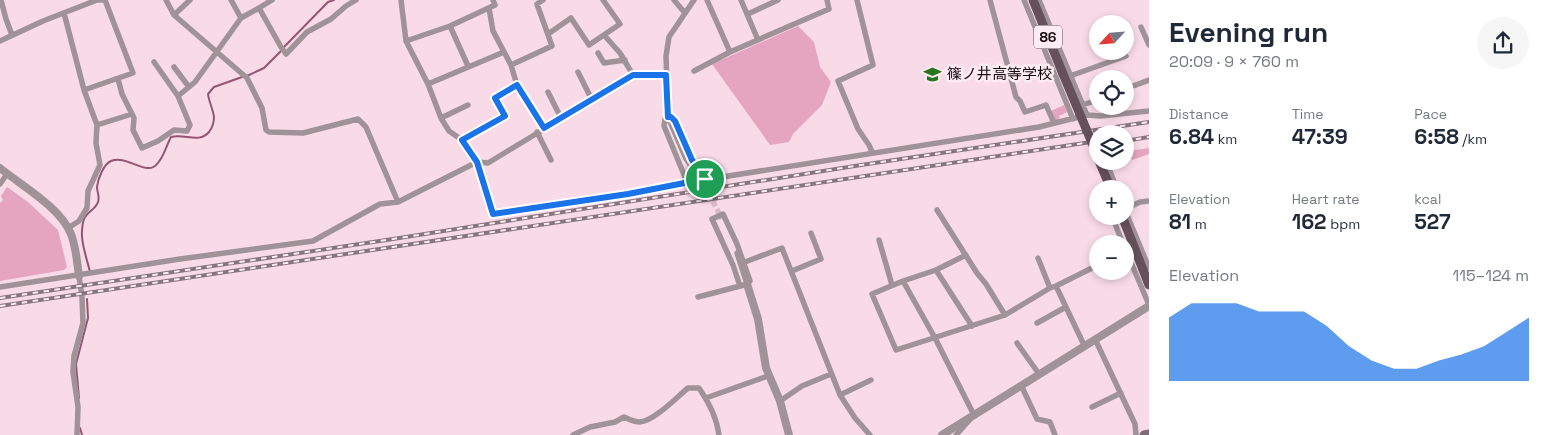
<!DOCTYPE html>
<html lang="en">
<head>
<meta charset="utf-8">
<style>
  body { margin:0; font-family:"Space Grotesk","Noto Sans JP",sans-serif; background:#f6f6f7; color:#1f2937; height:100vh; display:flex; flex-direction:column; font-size:19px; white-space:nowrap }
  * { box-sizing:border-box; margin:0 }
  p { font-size:16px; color:#747a83 }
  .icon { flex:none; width:28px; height:28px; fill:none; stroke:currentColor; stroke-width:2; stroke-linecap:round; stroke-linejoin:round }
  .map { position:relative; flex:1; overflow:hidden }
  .drawer { display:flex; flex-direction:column; background:#fff; width:400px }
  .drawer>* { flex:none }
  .needle { width:32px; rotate:244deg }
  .buttons { position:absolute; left:1089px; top:15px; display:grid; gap:10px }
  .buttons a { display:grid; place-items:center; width:45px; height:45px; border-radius:50%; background:#fff; box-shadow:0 2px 8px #0003; font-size:25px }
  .pin { position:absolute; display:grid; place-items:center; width:42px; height:42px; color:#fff; margin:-21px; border:2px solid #fff; border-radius:50%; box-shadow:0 1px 5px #0007 }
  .round { display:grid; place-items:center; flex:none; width:52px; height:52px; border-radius:26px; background:#f6f6f7 }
  .head { display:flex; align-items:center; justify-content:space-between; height:85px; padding:0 20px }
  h1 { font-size:28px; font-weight:800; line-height:38px }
  .figures { display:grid; grid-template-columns:repeat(3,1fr); gap:8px; height:85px; padding:5px 20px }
  .figures div { display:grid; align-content:center }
  .figures b { font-size:21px; font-weight:800 }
  .figures small { font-size:14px; font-weight:400 }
  .figures p { font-size:14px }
  .chart { height:140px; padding:10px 20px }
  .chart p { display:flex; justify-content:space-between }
  .chart svg { width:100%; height:90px; margin-top:5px; fill:#1a73e8; opacity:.7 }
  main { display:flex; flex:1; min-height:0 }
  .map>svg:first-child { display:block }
  .green { fill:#e5a4c0 }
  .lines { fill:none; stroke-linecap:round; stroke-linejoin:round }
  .stream { stroke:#935572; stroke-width:2 }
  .minor-tunnel { stroke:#d7bcc7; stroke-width:5.5; stroke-dasharray:5.5 3; stroke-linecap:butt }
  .minor { stroke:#a09398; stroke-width:5.5 }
  .tertiary { stroke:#a09398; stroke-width:8 }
  .secondary { stroke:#7e6d74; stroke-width:9 }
  .primary { stroke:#66515a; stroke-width:9 }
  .rail-casing { stroke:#88747c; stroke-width:4 }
  .rail { stroke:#feecf3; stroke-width:2; stroke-dasharray:5.5; stroke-linecap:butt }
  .minor-bridge { stroke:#a09398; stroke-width:5.5 }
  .primary-bridge { stroke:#66515a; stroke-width:9 }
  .route-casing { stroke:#fff; stroke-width:10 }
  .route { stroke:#1a73e8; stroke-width:6 }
  .labels { text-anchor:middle; stroke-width:5; stroke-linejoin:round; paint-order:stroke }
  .shield { fill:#feecf3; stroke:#5b4f54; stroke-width:1 }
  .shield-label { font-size:14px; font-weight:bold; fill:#150c10 }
  .poi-label { font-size:15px; fill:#150c10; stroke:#feecf3; text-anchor:start }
</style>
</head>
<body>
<main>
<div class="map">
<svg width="1149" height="435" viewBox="0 0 1149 435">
  <rect width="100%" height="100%" fill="#f9dbe7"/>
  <!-- green -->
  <path class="green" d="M798,26L814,42L820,67L831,82L822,105L793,134L789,142L770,145L712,64Z
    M1064,105L1067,112L1059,116L1060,120H1054L1051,111Z
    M1149,148V154L1132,160L1128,151Z
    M7,187L28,202L58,230L67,267L64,270L0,281V203L3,200L1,196Z"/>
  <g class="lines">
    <!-- stream -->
    <path class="stream" d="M284,47L328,2L334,0
      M247,76L264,68L281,51
      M90,272C86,255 78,236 84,219C87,212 96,209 98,202C100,197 97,192 97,187C98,178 104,164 111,161C126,154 147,177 157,164C164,157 166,146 171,137C184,133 199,144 209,132C212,128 214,123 214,117C213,109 209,102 208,94L214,87L242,77
      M79,398L76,364L88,318L87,299
      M80,428L82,435"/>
    <!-- minor-tunnel -->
    <path class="minor-tunnel" d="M709,194L722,219"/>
    <!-- minor -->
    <path class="minor" d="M1,0L6,19L12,35
      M166,0L174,15L247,78L262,108L266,130L269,132L303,133L358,119L366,127L398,202
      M401,0L406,41L428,84L441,118L449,131L462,140L477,162L493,214L628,194L695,181
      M674,0L685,13
      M694,0L669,37L666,56L668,117L686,159L704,184L709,194
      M707,0L730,52
      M741,0L758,40
      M857,0L873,65L838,81L858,129L869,145L872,152
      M990,0L1016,97L1020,101L1025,112L1046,105L1054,123
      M1024,0L1073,119
      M1039,0L1087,115
      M259,8L272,0
      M489,8L493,31L511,65L517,85L544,128
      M64,13L84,90
      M748,14L778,0
      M174,15L190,0
      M241,18L259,8L281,47L286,54L307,32L331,19L346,6L356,0
      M450,26L468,66
      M1141,27L1149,45
      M548,34L571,18L589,45L620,24L603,0
      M604,35L620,53L633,75
      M0,41L43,21L97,0H105
      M406,41L450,26L495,5L493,0
      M598,53L604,63L625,60
      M511,65L552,46L537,4L543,0
      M174,67L189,87
      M694,71L730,52L829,9L827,0
      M578,72L592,100
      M1070,76L1126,56
      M118,79L122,94L134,118L133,130L142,148L158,141L174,130L187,131L190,125L178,96L154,62
      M428,84L504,52
      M1125,89L1149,80
      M548,92L561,118
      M178,96L195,82L241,18L231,0
      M1082,105L1098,100
      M441,118L468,105
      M97,125L132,114
      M537,132L551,160
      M462,140L505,116L495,98L517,85
      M1106,161L1117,189
      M703,180L1039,127L1087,115L1100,116L1149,111
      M687,182L664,126L665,119L668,117H671L675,121L692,160L699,170
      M0,184L7,174
      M1125,209L1140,202L1149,201
      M937,210L977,273L986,284L1005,315
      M1125,210L1149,268
      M1112,216L1123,244
      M68,228L79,221L87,208L88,191L100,165L96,143L97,125L84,90L133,73L105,0
      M879,240L892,285
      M1125,248L1149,305
      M737,253L747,284
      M1038,258L1050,288
      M745,262L782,248L840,395L855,418L870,435
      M936,270L972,326
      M792,271L821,259L811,233
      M903,281L936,270L966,255
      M740,286L733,265L712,219L723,214L737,244L750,281L747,284
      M1056,286L1084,345
      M0,287L180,259L313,241L380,204L398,202L477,162L488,163L633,75H666
      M698,297L744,285
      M1037,323L1066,307
      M1095,339L1135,424L1136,435
      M1017,343L1039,374
      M1021,385L1037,419L1050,422L1055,435
      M840,395L871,380
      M706,398L768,376
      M780,401L802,386L831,374
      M1092,407L1121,393
      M77,435L78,407L73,372L74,356L83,323L82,297L79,276
      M573,435L590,427L615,422L624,417C630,420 634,422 640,422C654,421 677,397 688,388H699C708,401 717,419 719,435
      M956,435L974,415L935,338L903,281L872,294L896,350L1005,315L1050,288L1056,286L1098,265"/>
    <!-- tertiary -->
    <path class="tertiary" d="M0,168C22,186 60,207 71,234C76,247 77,262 79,276
      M747,284L758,319L766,368L780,401L789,435
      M942,435L1149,306"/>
    <!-- secondary -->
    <path class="secondary" d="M1144,435L1149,434"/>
    <!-- primary -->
    <path class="primary" d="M1033,0L1063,74
      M1099,161L1111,189
      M1122,216L1149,285"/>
    <defs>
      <path id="rail" d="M1125,141L1149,137
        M0,298L393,239L861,165L1149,122
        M0,306L1098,141"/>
    </defs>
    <!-- rail casing -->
    <use href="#rail" class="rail-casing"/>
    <!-- rail -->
    <use href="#rail" class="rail"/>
    <!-- minor-bridge -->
    <path class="minor-bridge" d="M695,181L703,180"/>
    <!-- primary-bridge -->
    <path class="primary-bridge" d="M1063,74L1098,157"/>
  </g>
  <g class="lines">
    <defs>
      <path id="route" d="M633,75H666L668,117H671L675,121L692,160L705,179L628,194L493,214L477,162L462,140L505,116L495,98L517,85L544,128Z"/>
    </defs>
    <!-- route casing -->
    <use href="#route" class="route-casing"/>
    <!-- route -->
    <use href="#route" class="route"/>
  </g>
  <!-- icons -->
  <defs>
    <symbol id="school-bare" viewBox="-9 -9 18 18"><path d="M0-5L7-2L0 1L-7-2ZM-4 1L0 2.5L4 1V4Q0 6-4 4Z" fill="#27751c" stroke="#feecf3" stroke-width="2.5" paint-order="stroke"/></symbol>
  </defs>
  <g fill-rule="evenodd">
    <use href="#school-bare" x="920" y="62" width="25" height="25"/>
  </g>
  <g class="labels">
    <!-- shield labels -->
    <rect class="shield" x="1034" y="25.5" width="28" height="23" rx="4"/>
    <g class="shield-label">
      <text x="1048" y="42">86</text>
    </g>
    <!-- poi labels -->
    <g class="poi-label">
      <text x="947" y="79">篠ノ井高等学校</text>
    </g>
  </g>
</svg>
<div class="buttons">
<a><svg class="needle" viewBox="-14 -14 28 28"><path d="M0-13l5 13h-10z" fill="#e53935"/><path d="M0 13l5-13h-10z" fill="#747a83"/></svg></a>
<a><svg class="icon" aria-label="locate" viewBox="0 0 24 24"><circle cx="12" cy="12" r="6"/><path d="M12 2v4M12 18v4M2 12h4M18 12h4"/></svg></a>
<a><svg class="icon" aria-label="layers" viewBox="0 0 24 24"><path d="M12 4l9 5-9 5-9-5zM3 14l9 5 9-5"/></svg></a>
<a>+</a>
<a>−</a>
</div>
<div class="pin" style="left:705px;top:179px;background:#1e9e55"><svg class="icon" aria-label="arrive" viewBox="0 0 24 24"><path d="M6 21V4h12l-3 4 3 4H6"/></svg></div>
</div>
<section class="drawer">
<div class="head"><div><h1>Evening run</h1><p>20:09 · 9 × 760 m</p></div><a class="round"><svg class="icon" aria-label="share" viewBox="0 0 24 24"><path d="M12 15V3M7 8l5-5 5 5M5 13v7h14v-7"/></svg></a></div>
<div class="figures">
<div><p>Distance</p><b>6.84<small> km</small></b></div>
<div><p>Time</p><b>47:39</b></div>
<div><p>Pace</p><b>6:58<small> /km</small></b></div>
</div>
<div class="figures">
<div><p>Elevation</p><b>81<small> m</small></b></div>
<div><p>Heart rate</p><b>162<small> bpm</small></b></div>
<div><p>kcal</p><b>527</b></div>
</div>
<div class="chart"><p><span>Elevation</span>115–124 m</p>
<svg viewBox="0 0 160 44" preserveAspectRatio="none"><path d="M0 44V13L10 6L20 6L30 6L40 10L50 10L60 10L70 17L80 27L90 34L100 38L110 38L120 34L130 31L140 27L150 20L160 13V44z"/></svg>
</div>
</section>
</main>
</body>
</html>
